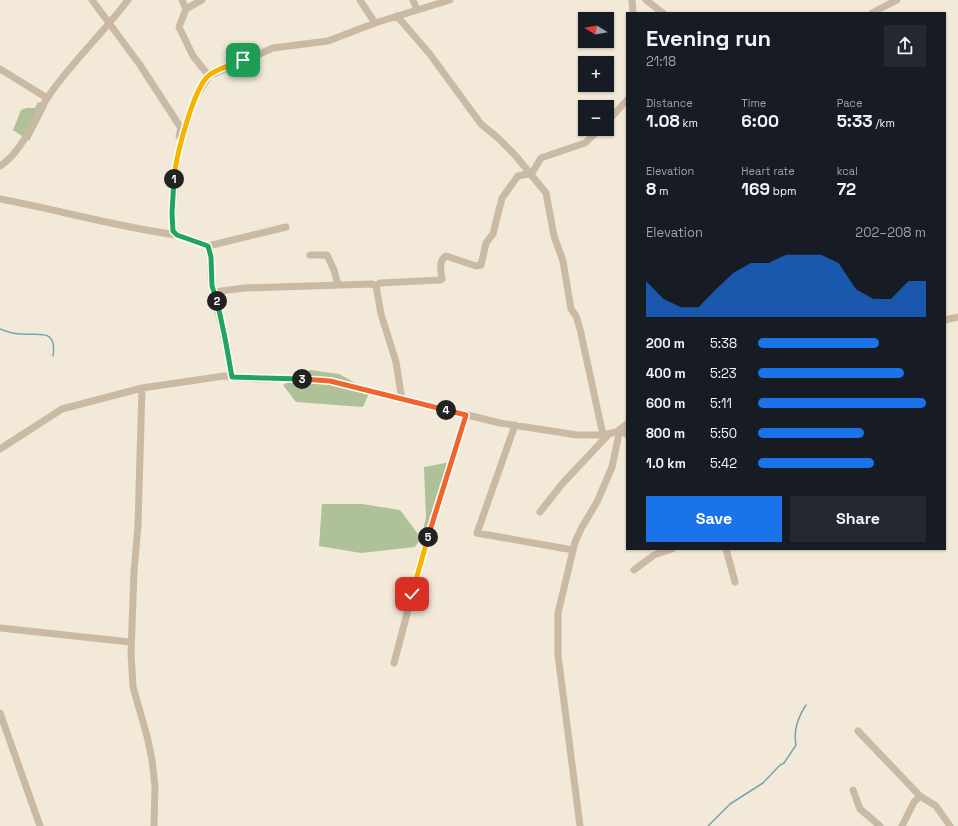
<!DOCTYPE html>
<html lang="en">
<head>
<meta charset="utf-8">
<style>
  body { margin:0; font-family:"Space Grotesk",sans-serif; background:#242831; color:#f1f3f6; height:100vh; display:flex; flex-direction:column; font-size:15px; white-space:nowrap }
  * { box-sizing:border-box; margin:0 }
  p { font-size:13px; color:#9ea1a6 }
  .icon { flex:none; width:22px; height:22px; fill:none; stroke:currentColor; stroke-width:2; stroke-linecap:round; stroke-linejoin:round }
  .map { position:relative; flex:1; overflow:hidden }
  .panel { position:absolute; left:626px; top:12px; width:320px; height:538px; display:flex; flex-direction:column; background:#171b24; border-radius:0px; box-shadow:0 1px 3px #0004 }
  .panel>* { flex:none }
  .needle { width:26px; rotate:281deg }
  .buttons { position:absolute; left:578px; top:12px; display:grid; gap:8px }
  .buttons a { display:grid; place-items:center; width:36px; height:36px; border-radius:0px; background:#171b24; box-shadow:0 1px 3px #0004; font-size:20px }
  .pin { position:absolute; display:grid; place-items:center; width:34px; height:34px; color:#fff; margin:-17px; border-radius:8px; box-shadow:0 2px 6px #0006 }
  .km { position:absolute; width:20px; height:20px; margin:-10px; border-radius:50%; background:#222; color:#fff; font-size:11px; line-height:20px; text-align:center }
  .round { display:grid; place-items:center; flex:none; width:42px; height:42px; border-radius:0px; background:#242831 }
  .headline { display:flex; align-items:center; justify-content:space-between; height:68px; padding:0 20px }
  h1 { font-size:22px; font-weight:700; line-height:30px }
  .metrics { display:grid; grid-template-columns:repeat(3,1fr); gap:6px; height:68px; padding:4px 20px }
  .metrics div { display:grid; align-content:center }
  .metrics b { font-size:17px; font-weight:700 }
  .metrics small { font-size:11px; font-weight:400 }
  .metrics p { font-size:11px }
  .chart { height:112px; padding:8px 20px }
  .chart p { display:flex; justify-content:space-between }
  .chart svg { width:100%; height:72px; margin-top:4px; fill:#1a73e8; opacity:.7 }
  .action { display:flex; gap:8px; margin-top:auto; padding:8px 20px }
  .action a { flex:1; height:46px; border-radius:0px; background:#1a73e8; color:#fff; font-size:16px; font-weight:700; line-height:46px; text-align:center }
  .action a+a { background:#242831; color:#f1f3f6 }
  ul { padding:0 20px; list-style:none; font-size:13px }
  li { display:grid; grid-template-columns:64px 48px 1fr; align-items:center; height:30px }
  li i { height:10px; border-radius:5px; background:#1a73e8 }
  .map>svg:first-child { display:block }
  .green { fill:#afc198 }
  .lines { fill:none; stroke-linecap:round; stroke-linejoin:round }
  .stream { stroke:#76a7b0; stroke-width:1.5 }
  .minor { stroke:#cabaa4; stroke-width:7 }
  .split-1-casing { stroke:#fff; stroke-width:8 }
  .split-2-casing { stroke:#fff; stroke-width:8 }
  .split-3-casing { stroke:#fff; stroke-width:8 }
  .split-4-casing { stroke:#fff; stroke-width:8 }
  .split-5-casing { stroke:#fff; stroke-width:8 }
  .split-6-casing { stroke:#fff; stroke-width:8 }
  .split-1 { stroke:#f5b400; stroke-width:5 }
  .split-2 { stroke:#22a559; stroke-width:5 }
  .split-3 { stroke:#22a559; stroke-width:5 }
  .split-4 { stroke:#f0652b; stroke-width:5 }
  .split-5 { stroke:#f0652b; stroke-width:5 }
  .split-6 { stroke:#f5b400; stroke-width:5 }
</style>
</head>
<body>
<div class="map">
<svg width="958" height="826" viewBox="0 0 958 826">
  <rect width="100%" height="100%" fill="#f2e9d8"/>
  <!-- green -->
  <path class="green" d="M38,102L47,106L29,141L13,130L21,110L27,108H35Z
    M310,370L339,374L370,391L363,407L296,402L283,385Z
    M451,462L430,528L423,531L426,517L424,467Z
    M322,504H362L400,510L421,538L415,547L361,553L319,546Z"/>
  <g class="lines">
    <!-- stream -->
    <path class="stream" d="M0,329C7,332 14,334 22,334C40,336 57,328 53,356
      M708,826L730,804L763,783L780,765L784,763L796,745C793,730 798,717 806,705"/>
    <!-- minor -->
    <path class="minor" d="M92,0L140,65L181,128L179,136
      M182,0L186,9L179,27L193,56L209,76
      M360,0L375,23
      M413,0L417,10
      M632,0L633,13
      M646,0L663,13
      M186,9L202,0
      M872,13L897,0
      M397,16L429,53L481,124L498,138L515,155L546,193L554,236L563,261L571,309L576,316L580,329L603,435
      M0,69L47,98
      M607,122L627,100
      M0,166C25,149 33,118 50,94C73,61 104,32 128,0
      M0,199C59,210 117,227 177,235
      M208,246L286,227
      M310,255H327L334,270L338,285
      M376,286L380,283L440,280L442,279C441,271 438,261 446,256L476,266L481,265L486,243L493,234L502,198L518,176L532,173L541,158L585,143L600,129
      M214,292L244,288L372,284L376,286L381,314L396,362L402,400
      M945,320L958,317
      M232,377C227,345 219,316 212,286C209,272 213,258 208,246C197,240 182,239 173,231L172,213L178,152L195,98L209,76L273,48L328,41L375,23L450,0
      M142,388L138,525L134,572L131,653L133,687L147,736L152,760L155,787L154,826
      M515,425L477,533L573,550
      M0,449L62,409L142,388L224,376L256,379L310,378L330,381L500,423L577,435H603L616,432L627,424
      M540,512L562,484L608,435
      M726,549L735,582
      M634,570L654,555L672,549
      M0,628L130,642
      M394,663L431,523L466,415
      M0,713L40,826
      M858,731L920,796
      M853,790L860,809L880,826
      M580,826L558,655V613L575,542L582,527L597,502L612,467L620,429L627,435
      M902,826L914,802L920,796L936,806L950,826"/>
  </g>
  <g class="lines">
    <defs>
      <path id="split-1" d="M174,179C176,156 192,94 207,77C215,69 232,65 243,60"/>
      <path id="split-2" d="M174,179L172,213L173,231L177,235L208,246L211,257L212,286L217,301"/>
      <path id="split-3" d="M217,301L225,338L232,377L302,379"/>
      <path id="split-4" d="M302,379L330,381L446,410"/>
      <path id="split-5" d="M428,537L466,415L446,410"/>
      <path id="split-6" d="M412,594L428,537"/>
    </defs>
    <!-- split-1 casing -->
    <use href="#split-1" class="split-1-casing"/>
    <!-- split-2 casing -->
    <use href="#split-2" class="split-2-casing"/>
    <!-- split-3 casing -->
    <use href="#split-3" class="split-3-casing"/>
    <!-- split-4 casing -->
    <use href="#split-4" class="split-4-casing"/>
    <!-- split-5 casing -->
    <use href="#split-5" class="split-5-casing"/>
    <!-- split-6 casing -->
    <use href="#split-6" class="split-6-casing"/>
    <!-- split-1 -->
    <use href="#split-1" class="split-1"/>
    <!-- split-2 -->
    <use href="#split-2" class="split-2"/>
    <!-- split-3 -->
    <use href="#split-3" class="split-3"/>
    <!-- split-4 -->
    <use href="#split-4" class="split-4"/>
    <!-- split-5 -->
    <use href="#split-5" class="split-5"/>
    <!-- split-6 -->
    <use href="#split-6" class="split-6"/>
  </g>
</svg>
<div class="buttons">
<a><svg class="needle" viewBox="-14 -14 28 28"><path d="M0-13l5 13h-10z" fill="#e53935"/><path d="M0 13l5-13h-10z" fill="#9ea1a6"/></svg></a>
<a>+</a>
<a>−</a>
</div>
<div class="pin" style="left:243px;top:60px;background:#1e9e55"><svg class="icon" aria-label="arrive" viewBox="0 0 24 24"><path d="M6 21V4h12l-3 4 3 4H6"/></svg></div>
<div class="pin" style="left:412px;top:594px;background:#d93025"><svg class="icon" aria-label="check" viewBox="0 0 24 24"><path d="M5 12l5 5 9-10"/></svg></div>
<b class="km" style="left:174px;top:179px">1</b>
<b class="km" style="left:217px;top:301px">2</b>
<b class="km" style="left:302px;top:379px">3</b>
<b class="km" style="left:446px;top:410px">4</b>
<b class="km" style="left:428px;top:537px">5</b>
<section class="panel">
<div class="headline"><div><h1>Evening run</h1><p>21:18</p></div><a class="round"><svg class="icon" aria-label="share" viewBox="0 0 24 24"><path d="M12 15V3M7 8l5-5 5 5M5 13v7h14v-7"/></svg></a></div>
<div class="metrics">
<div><p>Distance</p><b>1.08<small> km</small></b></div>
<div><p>Time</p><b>6:00</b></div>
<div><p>Pace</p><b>5:33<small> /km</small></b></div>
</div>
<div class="metrics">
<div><p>Elevation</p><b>8<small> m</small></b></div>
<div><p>Heart rate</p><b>169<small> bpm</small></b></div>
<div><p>kcal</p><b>72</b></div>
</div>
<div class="chart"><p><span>Elevation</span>202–208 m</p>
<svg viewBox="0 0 160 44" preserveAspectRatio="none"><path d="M0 44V22L10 33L20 38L30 38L40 27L50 17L60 11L70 11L80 6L90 6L100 6L110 11L120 27L130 33L140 33L150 22L160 22V44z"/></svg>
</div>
<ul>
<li><b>200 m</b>5:38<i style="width:72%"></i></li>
<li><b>400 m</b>5:23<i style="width:87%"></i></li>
<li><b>600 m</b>5:11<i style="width:100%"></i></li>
<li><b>800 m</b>5:50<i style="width:63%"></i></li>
<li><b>1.0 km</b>5:42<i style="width:69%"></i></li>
</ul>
<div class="action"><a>Save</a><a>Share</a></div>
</section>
</div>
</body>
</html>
